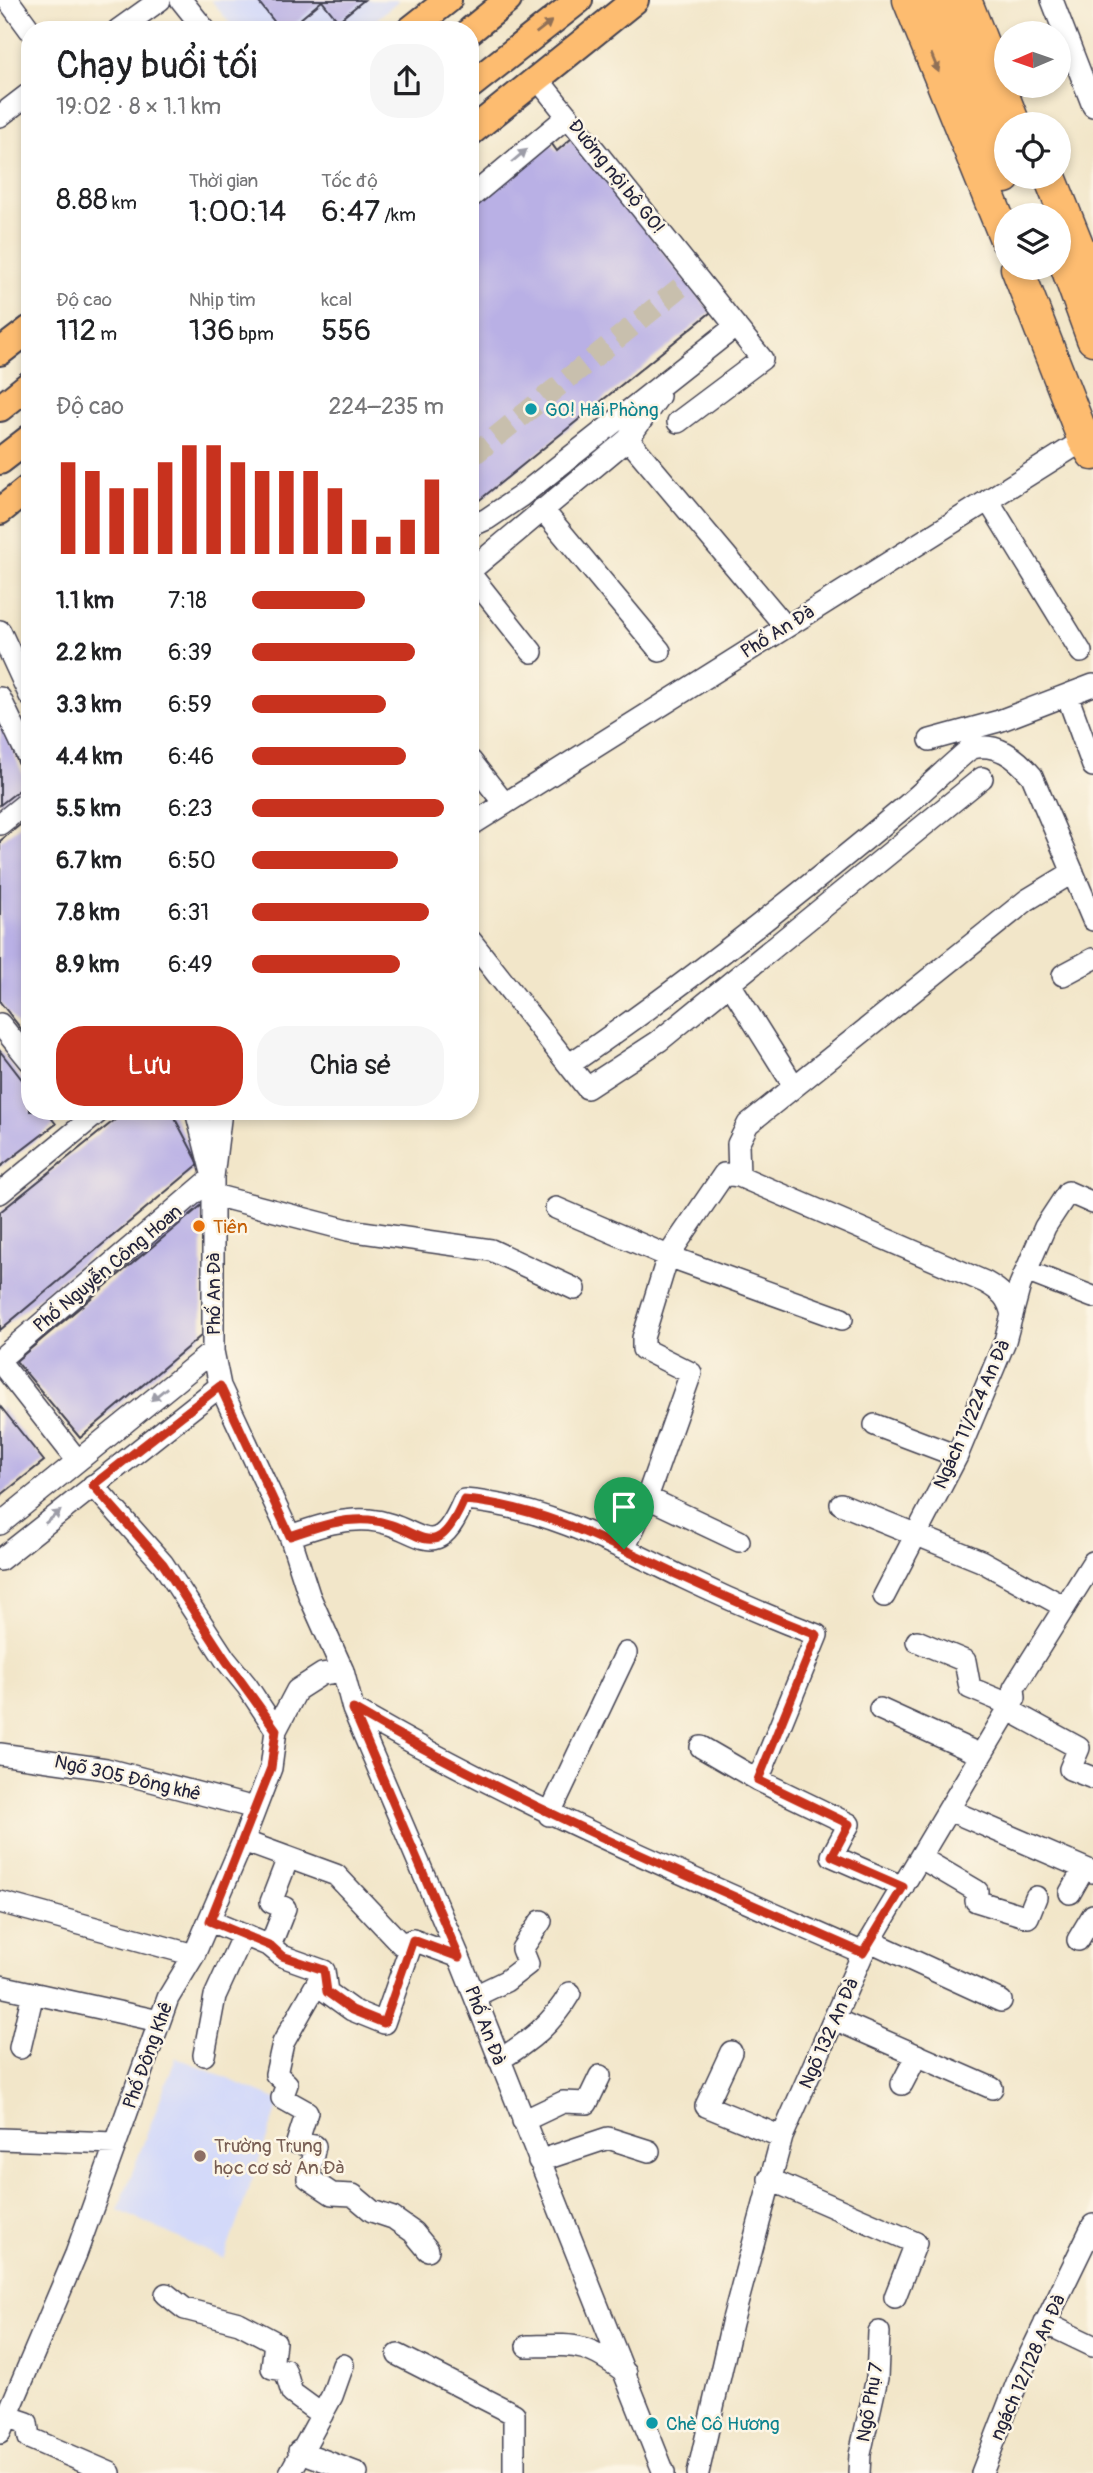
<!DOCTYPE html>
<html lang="vi">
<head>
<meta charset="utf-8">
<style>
  body { margin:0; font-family:Pangolin,sans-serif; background:#f6f6f6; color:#202124; height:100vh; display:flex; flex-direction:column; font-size:26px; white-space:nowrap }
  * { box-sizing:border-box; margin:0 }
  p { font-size:23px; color:#757577 }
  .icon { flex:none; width:38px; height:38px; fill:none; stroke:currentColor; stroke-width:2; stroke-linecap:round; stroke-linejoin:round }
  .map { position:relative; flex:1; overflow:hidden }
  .drawer { position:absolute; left:21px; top:21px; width:458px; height:1099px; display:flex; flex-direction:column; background:#fff; border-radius:28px; box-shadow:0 4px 10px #0003 }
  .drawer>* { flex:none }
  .needle { width:46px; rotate:268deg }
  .controls { position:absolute; left:994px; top:21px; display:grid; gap:14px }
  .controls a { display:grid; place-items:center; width:77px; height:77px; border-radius:50%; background:#fff; box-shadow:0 4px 10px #0003; font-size:35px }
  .pin { position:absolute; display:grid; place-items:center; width:60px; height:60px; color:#fff; margin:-72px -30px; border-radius:50% 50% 50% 0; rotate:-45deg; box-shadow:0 0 7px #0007 }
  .pin .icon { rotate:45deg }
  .round { display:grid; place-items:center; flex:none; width:74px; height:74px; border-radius:28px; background:#f6f6f6 }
  .overview { display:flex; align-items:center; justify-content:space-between; height:119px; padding:0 35px }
  h1 { font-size:38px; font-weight:600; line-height:52px }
  .figures { display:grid; grid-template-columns:repeat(3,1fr); gap:10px; height:119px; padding:7px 35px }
  .figures div { display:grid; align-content:center }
  .figures b { font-size:30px; font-weight:600 }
  .figures small { font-size:19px; font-weight:400 }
  .figures p { font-size:19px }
  .chart { height:196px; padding:14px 35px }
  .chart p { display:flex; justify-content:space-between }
  .chart svg { width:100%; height:126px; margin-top:7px; stroke:#c8321e; stroke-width:6 }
  .primary-button { display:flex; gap:14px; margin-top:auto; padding:14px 35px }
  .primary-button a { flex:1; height:80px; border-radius:28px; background:#c8321e; color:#fff; font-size:28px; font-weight:600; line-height:80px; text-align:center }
  .primary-button a+a { background:#f6f6f6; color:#202124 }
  ul { padding:0 35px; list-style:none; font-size:23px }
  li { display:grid; grid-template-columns:112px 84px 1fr; align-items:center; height:52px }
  li i { height:18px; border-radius:9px; background:#c8321e }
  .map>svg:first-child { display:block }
  .built { fill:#d3d9f9 }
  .building { fill:#b9b0e5 }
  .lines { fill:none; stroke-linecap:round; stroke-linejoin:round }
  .minor-tunnel { stroke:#c8bfad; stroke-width:21; stroke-dasharray:21 10; stroke-linecap:butt }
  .minor-casing { stroke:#413f50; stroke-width:24 }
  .major-casing { stroke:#413f50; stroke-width:30 }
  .highway-casing { stroke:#413f50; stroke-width:35 }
  .minor { stroke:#fff; stroke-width:21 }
  .major { stroke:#fdbc70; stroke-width:26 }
  .highway { stroke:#fdbc70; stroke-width:32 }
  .oneway { fill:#906f56 }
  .oneway2 { fill:#9c9ca7 }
  .route-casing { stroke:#fff; stroke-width:14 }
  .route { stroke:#c8321e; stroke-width:9 }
  .culture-dot { fill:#0f9aa8; stroke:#fcf5e5; stroke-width:2.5 }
  .food-dot { fill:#e8710a; stroke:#fcf5e5; stroke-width:2.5 }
  .education-dot { fill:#8d6e63; stroke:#fcf5e5; stroke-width:2.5 }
  .labels { text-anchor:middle; stroke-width:5; stroke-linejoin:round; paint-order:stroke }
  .street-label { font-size:19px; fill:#22223b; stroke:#fcf5e5 }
  .culture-label { font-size:19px; fill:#0d838f; stroke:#fcf5e5; text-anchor:start }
  .food-label { font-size:19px; fill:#c56008; stroke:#fcf5e5; text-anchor:start }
  .education-label { font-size:19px; fill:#785e54; stroke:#fcf5e5; text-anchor:start }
</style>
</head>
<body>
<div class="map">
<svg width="1093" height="2473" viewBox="0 0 1093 2473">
  <rect width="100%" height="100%" fill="#fcf5e5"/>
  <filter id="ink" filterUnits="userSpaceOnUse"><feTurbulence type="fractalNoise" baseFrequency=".0143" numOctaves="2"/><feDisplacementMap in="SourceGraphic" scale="14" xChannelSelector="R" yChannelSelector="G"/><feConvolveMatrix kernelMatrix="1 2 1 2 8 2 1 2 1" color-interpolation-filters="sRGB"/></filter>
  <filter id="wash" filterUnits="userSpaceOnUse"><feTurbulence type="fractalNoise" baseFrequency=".00686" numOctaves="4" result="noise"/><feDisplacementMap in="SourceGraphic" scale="28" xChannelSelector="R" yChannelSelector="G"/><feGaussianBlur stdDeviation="1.57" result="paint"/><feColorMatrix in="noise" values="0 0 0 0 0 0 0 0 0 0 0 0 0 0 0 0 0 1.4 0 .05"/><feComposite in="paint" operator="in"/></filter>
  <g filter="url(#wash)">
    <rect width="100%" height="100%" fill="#f2e6c9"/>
    <!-- built -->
    <path class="built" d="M211,0H399L364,30H235Z
      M176,2057L280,2101L224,2259L118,2210Z"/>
    <g id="blocks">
      <!-- building -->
      <path class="building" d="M257,0H364L338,21L322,1L287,30H281Z
        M572,138L711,312L471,507V203L549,140L557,151Z
        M2,725L27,784L0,805V727Z
        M30,817V1040L0,1002V841Z
        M0,1051L30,1090V1111H46L56,1124L0,1167Z
        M126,1111H171L199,1164L0,1330V1212Z
        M202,1205V1335L80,1438L16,1361Z
        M0,1406L44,1461L0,1496Z"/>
    </g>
  </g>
  <g filter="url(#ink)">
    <use href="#blocks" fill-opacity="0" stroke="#413f50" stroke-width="2"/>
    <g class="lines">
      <!-- minor-tunnel -->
      <path class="minor-tunnel" d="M471,457L687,282"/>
      <defs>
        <path id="minor" d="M8,0L30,30
          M181,0L205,30
          M1052,0L1093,106
          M118,30L160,0
          M537,78L762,359L678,422
          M0,116L30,93
          M471,197L568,116
          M628,439L659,396
          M988,500L1081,652
          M542,509L660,651
          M471,526L487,519L521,496L736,326
          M471,570L628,439L785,626
          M471,575L532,652
          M0,631L30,696
          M1067,695L1093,766
          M0,698L30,761
          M930,740L999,721L1093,685
          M471,761L504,803
          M0,824L30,800
          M471,825L1084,440
          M471,941L587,1088L659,1041L982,778
          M1063,975L1093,959
          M730,984L794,1086
          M0,1024L30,1061
          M570,1064C687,984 799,895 907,805C929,786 949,766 971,748C997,742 1016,757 1032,776L1093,920
          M221,1111L213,1177V1351L220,1386L290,1536L309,1595L343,1671L353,1709L459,1957L664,2473
          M739,1176L738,1144L748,1124L1027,900L1073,872
          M0,1193L100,1111
          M214,1195L348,1230L491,1250L575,1289
          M556,1208L668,1256L842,1319
          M1026,1271L1093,1297
          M0,1359L213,1177L196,1111
          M0,1362L77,1460
          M875,1425L957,1456
          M93,1485L163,1564L225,1659L247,1686L276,1730
          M648,1498L739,1541
          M841,1504L981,1561L1065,1607
          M0,1524L213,1351
          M290,1536C317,1527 340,1518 369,1520C420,1524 434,1571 464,1500C543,1506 614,1544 684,1578C728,1599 772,1618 817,1635L758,1780
          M624,1549L644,1506L691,1373L643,1349V1338L668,1256L724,1174L739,1176L985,1282C1001,1291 1009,1298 1012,1316
          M0,1560L220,1386
          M884,1596L957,1456L1005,1341L1020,1285L1045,1227L1068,1192L1093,1203
          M917,1641L965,1661L970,1688L1011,1705
          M353,1709C517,1805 690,1877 863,1953
          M880,1709L981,1755
          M1009,1710L1079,1748L1070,1769L1093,1778
          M701,1747L758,1780L849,1824L832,1856L903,1887
          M0,1754L106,1769L255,1808
          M949,1810L1093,1872
          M549,1815L626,1653
          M243,1841L336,1875L401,1944L413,1940L459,1957
          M921,1858L977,1891L976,1901L1028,1917L1036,1897
          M1070,1893L1083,1870
          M0,1902L194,1955
          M210,1921L270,1946L282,1956L324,1971L327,1992L352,2010L384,2023L413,1940
          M1078,1940L1093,1915
          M870,1941L1001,2001
          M270,1946L285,1908L271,1902L288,1858
          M324,1971L283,2043L276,2074L287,2084L282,2098L307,2112L297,2143L315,2146L308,2178L332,2194L353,2195L372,2211L393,2218L413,2232L428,2250
          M0,1986L159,2021
          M475,1996L506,1981L528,1964L522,1949L541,1921
          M834,2019L992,2088
          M20,2048L33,1993
          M731,2052L706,2106L782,2137
          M204,2055L215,1996L243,1935
          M499,2060C530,2041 552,2024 570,1993
          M902,2084L917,2055
          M523,2121L563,2102L587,2103L600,2076
          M0,2139L115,2143
          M539,2161L608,2138L649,2151
          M769,2179L916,2243L895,2297
          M166,2294L185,2309L239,2323L275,2342L272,2368L285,2370L292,2393L322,2415
          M1045,2323L1093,2346
          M527,2346C576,2345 586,2342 626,2373
          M398,2355L514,2414V2473
          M0,2414L27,2423L29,2438L110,2473
          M0,2433L76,2254L168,1998L194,1955L243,1841L271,1768L276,1730L297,1690L322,1674L343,1671
          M299,2451L357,2473
          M290,2473L332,2396L343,2365
          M698,2473L732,2323L782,2137L863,1953L1015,1698L1014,1688L1093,1562
          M859,2473L860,2454L877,2378L879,2332
          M982,2473L1020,2375L1093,2225"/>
        <path id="major" d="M410,30L448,0
          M471,30L508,0
          M471,85L579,0
          M471,132L635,0
          M0,352L30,329
          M0,408L30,384
          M0,461L30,438
          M0,511L30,487"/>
        <path id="highway" d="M909,0L1006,239
          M933,0L1005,177
          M965,0L1014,124
          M1050,177L1093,284
          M1065,262L1093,339
          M1017,268L1084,440L1093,454"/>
      </defs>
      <!-- minor casing -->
      <use href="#minor" class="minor-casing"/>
      <!-- major casing -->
      <use href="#major" class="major-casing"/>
      <!-- highway casing -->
      <use href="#highway" class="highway-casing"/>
      <!-- minor -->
      <use href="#minor" class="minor"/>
      <!-- major -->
      <use href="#major" class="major"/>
      <!-- highway -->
      <use href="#highway" class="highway"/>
    </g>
    <!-- one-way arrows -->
    <defs><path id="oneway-solid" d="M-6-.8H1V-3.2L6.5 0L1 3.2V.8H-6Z" transform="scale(1.75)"/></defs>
    <g class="oneway">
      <use href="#oneway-solid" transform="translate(544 27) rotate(-38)"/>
      <use href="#oneway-solid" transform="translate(935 63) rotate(68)"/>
    </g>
    <g class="oneway2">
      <use href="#oneway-solid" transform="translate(519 156) rotate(-40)"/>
      <use href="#oneway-solid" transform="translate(159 1394) rotate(141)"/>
      <use href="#oneway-solid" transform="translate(53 1517) rotate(-39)"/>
    </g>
  </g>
  <g class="lines" filter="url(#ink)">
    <defs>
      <path id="route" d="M220,1386L290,1536C317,1527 340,1518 369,1520C420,1524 433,1572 464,1500C541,1506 610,1543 680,1576C725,1597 770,1617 817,1635L758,1780L849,1824L832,1856L903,1887L863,1953C690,1877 517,1805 353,1709L459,1957L413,1940L384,2023L352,2010L327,1992L324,1970L282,1956L271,1946L210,1921L271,1768L276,1730L225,1659L163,1564L93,1485Z"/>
    </defs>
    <!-- route casing -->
    <use href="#route" class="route-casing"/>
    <!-- route -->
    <use href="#route" class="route"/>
  </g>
  <!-- markers -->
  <g class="culture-dot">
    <circle cx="531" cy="409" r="7"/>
    <circle cx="652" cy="2423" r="7"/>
  </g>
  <circle class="food-dot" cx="199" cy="1226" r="7"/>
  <circle class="education-dot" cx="200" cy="2156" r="7"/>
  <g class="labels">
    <!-- street labels -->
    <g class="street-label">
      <text transform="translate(617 176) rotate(51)" y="7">Đường nội bộ GO!</text>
      <text transform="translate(777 631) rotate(-32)" y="7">Phố An Đà</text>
      <text transform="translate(107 1268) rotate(-40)" y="7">Phố Nguyễn Công Hoan</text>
      <text transform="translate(213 1294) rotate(-90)" y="7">Phố An Đà</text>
      <text transform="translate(971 1414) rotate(-66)" y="7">Ngách 11/224 An Đà</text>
      <text transform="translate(128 1777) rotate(13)" y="7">Ngõ 305 Đông khê</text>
      <text transform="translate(486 2025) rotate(69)" y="7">Phố An Đà</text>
      <text transform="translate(828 2033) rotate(-66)" y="7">Ngõ 132 An Đà</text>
      <text transform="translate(147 2055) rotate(-70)" y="7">Phố Đông Khê</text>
      <text transform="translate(1027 2367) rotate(-66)" y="7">ngách 12/128 An Đà</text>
      <text transform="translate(869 2402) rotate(-80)" y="7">Ngõ Phụ 7</text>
    </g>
    <!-- culture labels -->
    <g class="culture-label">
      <text x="545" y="416">GO! Hải Phòng</text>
      <text x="666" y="2430">Chè Cô Hương</text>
    </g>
    <!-- food labels -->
    <g class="food-label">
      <text x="213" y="1233">Tiên</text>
    </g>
    <!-- education labels -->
    <g class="education-label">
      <text x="214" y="2152">Trường Trung<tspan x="214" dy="22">học cơ sở An Đà</tspan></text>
    </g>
  </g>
</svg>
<div class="controls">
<a><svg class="needle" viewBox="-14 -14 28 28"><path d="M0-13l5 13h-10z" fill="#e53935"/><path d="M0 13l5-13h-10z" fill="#757577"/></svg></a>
<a><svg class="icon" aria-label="locate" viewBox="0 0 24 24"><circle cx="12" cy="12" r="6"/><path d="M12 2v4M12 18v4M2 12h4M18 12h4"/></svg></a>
<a><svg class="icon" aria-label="layers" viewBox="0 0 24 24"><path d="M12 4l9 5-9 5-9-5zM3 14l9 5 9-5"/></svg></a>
</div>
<div class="pin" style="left:624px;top:1549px;background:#1e9e55"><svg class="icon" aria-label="arrive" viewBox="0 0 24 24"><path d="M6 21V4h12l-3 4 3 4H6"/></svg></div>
<section class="drawer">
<div class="overview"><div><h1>Chạy buổi tối</h1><p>19:02 · 8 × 1.1 km</p></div><a class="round"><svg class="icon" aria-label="share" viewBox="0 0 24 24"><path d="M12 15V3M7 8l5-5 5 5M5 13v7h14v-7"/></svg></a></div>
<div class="figures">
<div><b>8.88<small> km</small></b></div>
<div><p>Thời gian</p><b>1:00:14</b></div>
<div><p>Tốc độ</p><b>6:47<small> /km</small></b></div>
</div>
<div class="figures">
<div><p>Độ cao</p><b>112<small> m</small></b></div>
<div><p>Nhịp tim</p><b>136<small> bpm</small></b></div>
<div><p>kcal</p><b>556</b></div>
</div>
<div class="chart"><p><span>Độ cao</span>224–235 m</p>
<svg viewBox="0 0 160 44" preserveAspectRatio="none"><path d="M5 44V12M15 44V15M25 44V21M35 44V21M45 44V12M55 44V6M65 44V6M75 44V12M85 44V15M95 44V15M105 44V15M115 44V21M125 44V32M135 44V38M145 44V32M155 44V18"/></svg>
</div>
<ul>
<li><b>1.1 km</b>7:18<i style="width:59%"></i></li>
<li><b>2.2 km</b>6:39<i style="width:85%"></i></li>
<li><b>3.3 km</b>6:59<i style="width:70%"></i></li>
<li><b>4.4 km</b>6:46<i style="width:80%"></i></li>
<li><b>5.5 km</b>6:23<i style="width:100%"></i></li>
<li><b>6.7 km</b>6:50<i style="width:76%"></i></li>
<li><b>7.8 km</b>6:31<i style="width:92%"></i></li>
<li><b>8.9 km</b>6:49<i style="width:77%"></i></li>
</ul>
<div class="primary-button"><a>Lưu</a><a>Chia sẻ</a></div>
</section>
</div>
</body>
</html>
